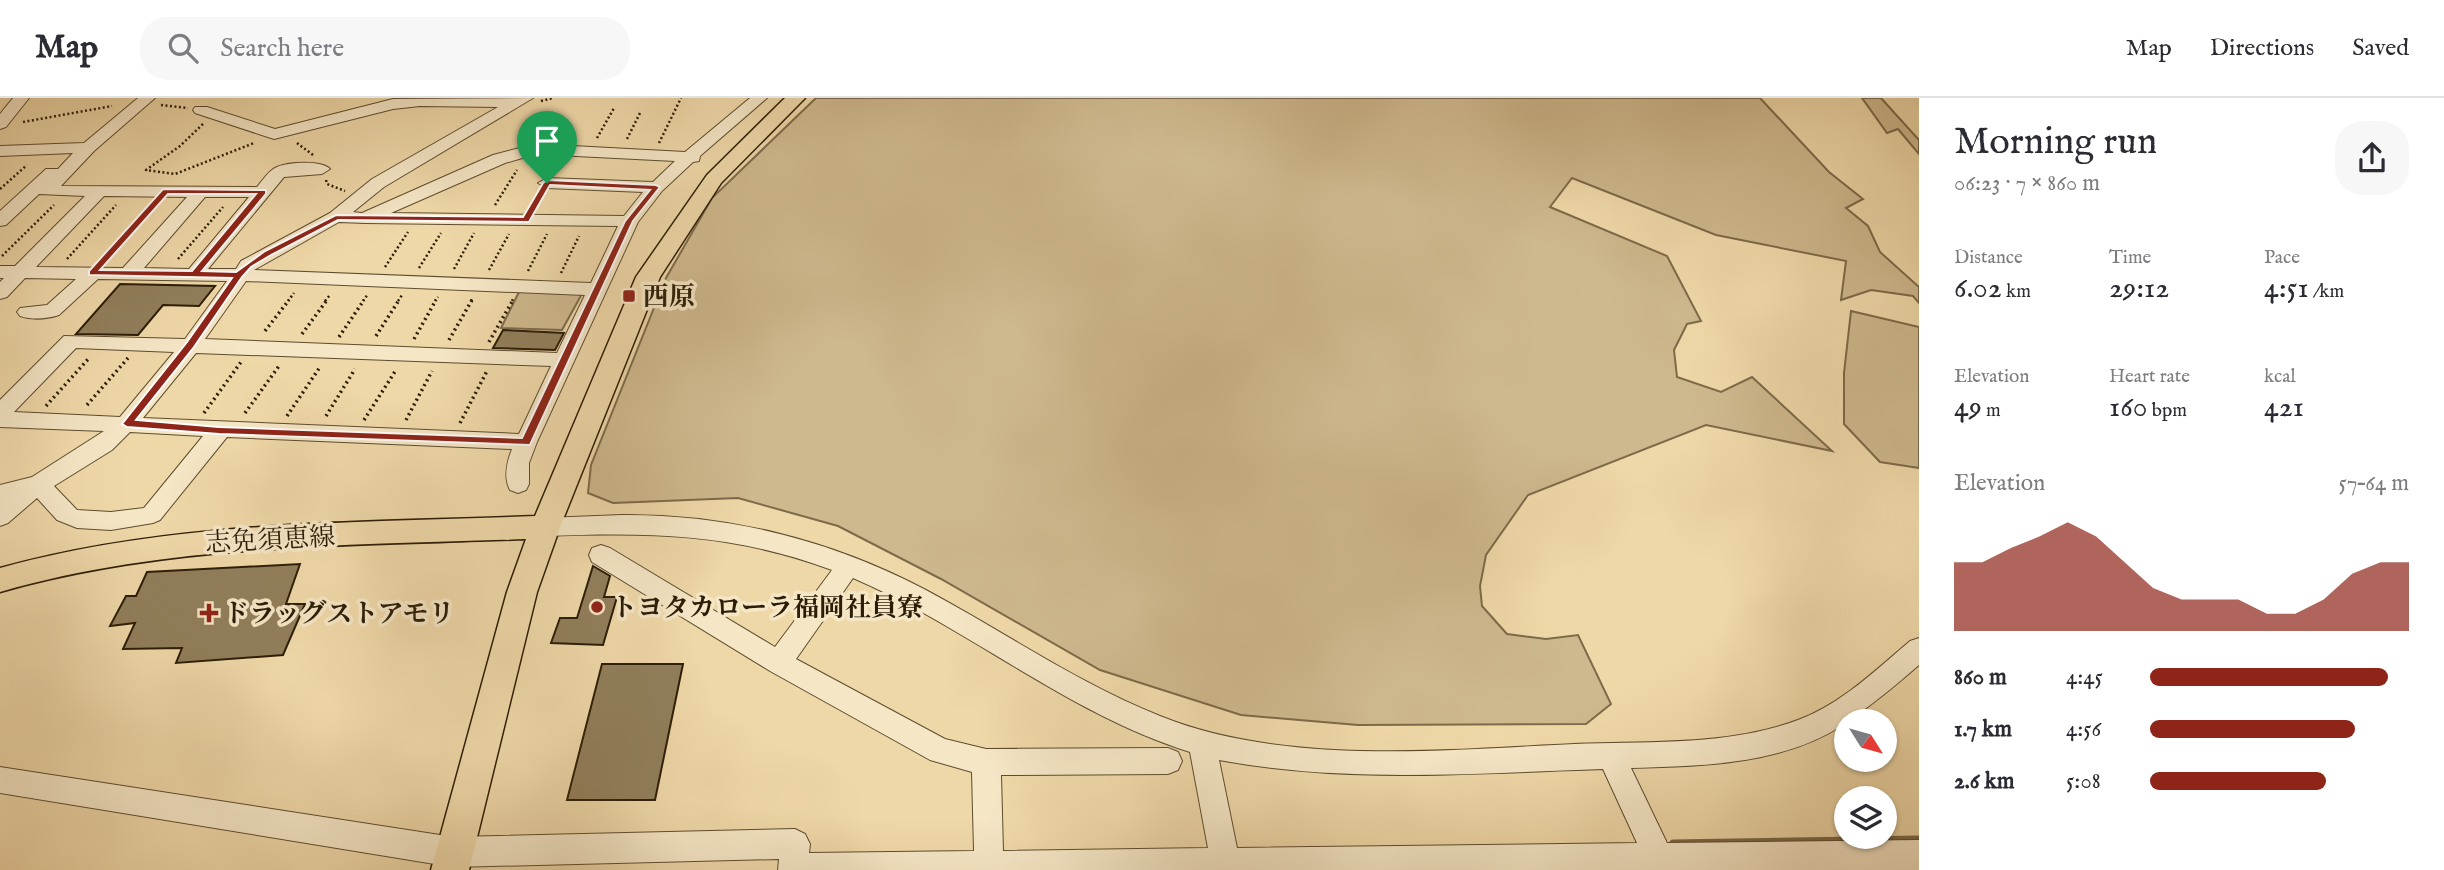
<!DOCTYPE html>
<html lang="en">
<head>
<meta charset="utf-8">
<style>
  body { margin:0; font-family:"IM FELL English","Noto Serif JP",serif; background:#f7f7f7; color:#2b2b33; height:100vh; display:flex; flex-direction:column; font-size:26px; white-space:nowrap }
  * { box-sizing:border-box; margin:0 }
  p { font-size:23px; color:#7c7c81 }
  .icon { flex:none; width:38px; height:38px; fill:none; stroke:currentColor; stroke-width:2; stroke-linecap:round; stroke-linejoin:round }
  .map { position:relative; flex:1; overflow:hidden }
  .sheet { display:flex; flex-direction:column; background:#fff; width:525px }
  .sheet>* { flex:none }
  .needle { width:46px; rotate:127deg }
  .controls { position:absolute; left:1834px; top:611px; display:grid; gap:14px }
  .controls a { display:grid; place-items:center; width:63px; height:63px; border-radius:50%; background:#fff; box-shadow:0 2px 5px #0004; font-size:35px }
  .pin { position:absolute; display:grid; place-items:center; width:60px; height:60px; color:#fff; margin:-72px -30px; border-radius:50% 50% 50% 0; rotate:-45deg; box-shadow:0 0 7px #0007 }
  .pin .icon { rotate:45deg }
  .round { display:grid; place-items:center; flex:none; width:74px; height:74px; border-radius:28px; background:#f7f7f7 }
  .headline { display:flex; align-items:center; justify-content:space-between; height:119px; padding:0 35px }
  h1 { font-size:38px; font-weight:600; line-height:52px }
  .metrics { display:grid; grid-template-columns:repeat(3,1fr); gap:10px; height:119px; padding:7px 35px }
  .metrics div { display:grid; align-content:center }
  .metrics b { font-size:30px; font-weight:600 }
  .metrics small { font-size:19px; font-weight:400 }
  .metrics p { font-size:19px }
  .chart { height:196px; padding:14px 35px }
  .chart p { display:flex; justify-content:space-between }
  .chart svg { width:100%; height:126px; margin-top:7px; fill:#8f2418; opacity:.7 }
  ul { padding:0 35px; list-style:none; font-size:23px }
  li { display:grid; grid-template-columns:112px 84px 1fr; align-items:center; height:52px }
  li i { height:18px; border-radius:9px; background:#8f2418 }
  header { display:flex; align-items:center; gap:42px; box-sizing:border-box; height:98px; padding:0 35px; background:#fff; border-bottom:2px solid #e1e1e2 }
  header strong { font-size:33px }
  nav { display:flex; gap:38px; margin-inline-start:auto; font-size:24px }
  .search { width:490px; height:63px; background:#f7f7f7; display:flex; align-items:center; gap:18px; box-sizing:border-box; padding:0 24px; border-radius:28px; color:#7c7c81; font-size:26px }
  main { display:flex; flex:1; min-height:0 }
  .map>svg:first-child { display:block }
  .green { fill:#ceb88d; stroke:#7d6a4a; stroke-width:2 }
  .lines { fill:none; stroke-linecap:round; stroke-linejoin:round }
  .stream { stroke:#796747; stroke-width:7 }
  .building { fill:#917e5b; stroke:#2c1d07; stroke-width:2 }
  .minor-casing { stroke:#5d4c2f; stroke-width:2 }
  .major-casing { stroke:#2c1d07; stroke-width:3 }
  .path-far1 { stroke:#2c1d07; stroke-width:2.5; stroke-dasharray:2 2.5; stroke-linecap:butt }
  .path { stroke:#2c1d07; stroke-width:3.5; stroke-dasharray:2 3.5; stroke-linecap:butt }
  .minor { fill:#f5e6c6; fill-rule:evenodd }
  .major { fill:#efd8a8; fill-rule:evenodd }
  .route { fill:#8f2418; stroke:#fff; stroke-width:2; fill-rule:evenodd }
  .poi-dot { fill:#8f2418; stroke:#f5e6c6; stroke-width:2.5 }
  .labels { text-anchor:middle; stroke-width:7; stroke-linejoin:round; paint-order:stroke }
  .poi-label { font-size:26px; font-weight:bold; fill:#2c1d07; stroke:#f5e6c6; text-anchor:start }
  .street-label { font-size:26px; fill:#2c1d07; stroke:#f5e6c6 }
</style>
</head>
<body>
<header>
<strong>Map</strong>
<div class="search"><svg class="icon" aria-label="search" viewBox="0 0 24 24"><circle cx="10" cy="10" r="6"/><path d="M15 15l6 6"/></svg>Search here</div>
<nav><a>Map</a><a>Directions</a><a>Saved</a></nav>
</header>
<main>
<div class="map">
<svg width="1919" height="772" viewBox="0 0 1919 772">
  <rect width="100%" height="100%" fill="#efd8a8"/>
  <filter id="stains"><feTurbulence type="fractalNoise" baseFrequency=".00286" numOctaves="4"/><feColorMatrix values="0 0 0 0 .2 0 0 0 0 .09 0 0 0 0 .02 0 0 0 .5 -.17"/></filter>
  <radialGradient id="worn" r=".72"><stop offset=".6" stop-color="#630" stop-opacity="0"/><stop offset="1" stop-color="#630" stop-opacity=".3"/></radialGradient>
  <!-- green -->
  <path class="green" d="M816,0H1760L1829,74L1863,101L1846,110L1868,128L1880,154L1919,189V205L1913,198L1871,192L1841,202L1846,163L1716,137L1572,80L1550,109L1667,158L1701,223L1687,226L1674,252L1677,279L1721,294L1752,279L1832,353L1706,327L1528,397L1486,457L1480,488L1482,508L1507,536L1546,541L1578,537L1611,606L1586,626L1358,627L1241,617L1100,572L941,481L838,428L738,400L613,405L588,395L591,367L666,180L712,100Z
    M1862,0H1881L1919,42V56L1898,31L1887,35Z
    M521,190L583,194L562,232L501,230Z
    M1851,213L1919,229V370L1880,364L1844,326V275Z"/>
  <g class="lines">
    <!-- stream -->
    <path class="stream" d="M1673,745L1919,741"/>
  </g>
  <!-- building -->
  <path class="building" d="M120,186L215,188L199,208L163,207L138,237L76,236Z
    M503,232L564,235L555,252L493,250Z
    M300,466L286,506H305L283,557L176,565L182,550L123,551L135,525L110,528L126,498H136L147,474Z
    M593,468L610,478L604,499H617L603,547L551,545L560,520H577Z
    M602,566H683L655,702H567Z"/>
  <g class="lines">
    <defs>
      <path id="minor" d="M13,0H29L6,29L0,31V16Z
        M138,0H155L94,53L61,88L257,89C263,82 269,72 277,69C288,64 322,62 330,71L322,76L284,79L208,171H236L241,163L330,115L372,81L498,9L420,8L393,11L274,41L195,15L193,12L195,9H207L275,31L393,1L533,0L384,89L353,114L362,115L493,57L535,46L685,54L750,0H767L700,58L699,63L693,64L662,93L638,124L537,344L529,365V386L526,392L518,395L510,392C503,379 507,364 512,351L227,339L160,422L153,425L111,432L77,430L57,422L37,400L8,425L0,428V387L32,379L104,333L0,329V302L64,238L185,241L227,183L98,181L59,217C47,221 32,222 20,218L17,214L20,210L47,207L76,181L25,180L7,199L0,201V184L4,180H0V168H15L85,98L39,96L6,127L0,128V113L46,71H58L73,55L0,58V48L84,45ZM536,56L675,63L653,84L547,80L538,85L547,90L643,94L624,118L391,115L505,65ZM104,98L187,99L123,170L36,169ZM205,99H249L189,171L144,170ZM339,124L365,125L618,128L591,185L254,172ZM246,183L585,197L557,255L205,241ZM76,250L174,254L120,319L14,314ZM196,255L551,268L519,336L143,320ZM130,334L203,338L144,410L111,414L77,412L54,388L112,352Z
        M622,417C727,416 831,442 924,491C1003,533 1077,585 1160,618C1284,668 1443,652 1574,646C1648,643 1728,648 1798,622C1841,606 1876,572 1910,543L1919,540V567C1895,588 1869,609 1844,626C1784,667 1701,668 1631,670L1667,745L1919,742V772H778L779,761L453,769L0,695V669L453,739L795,731L805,736L810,746L809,755L974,753L972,674L930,662L770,573L592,464L589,457L592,450L601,447L610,450L775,549L832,472C732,435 650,434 545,438L537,436L533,429L537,422L545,420ZM853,480C969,530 1068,616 1190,654L1208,750L1003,753L1001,677L1168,676L1178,672L1182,663L1178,654L1168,650L986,651L945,641L796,561ZM1219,662C1347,686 1474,675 1603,671L1637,745L1237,750Z"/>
      <path id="major" d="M785,0H805L721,85L660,179L560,429L537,494L469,772H431L507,494L526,441C351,448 170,445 0,494V470C173,422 357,425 535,418L636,179L707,77Z"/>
    </defs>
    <!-- minor casing -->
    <use href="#minor" class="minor-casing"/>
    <!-- major casing -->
    <use href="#major" class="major-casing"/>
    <!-- path-far1 -->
    <path class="path-far1" d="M541,3L553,0
      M161,7L188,10
      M23,24L112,8
      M203,26L180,48L146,72L175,76L254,45
      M597,40L614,10
      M627,41L640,15
      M297,45L313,57
      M659,45L681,0
      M326,82L327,86L345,93
      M0,91L27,67
      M495,107L517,72
      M2,158L54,107
      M107,159L153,108
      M67,161L116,107
      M178,161L223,109
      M385,169L408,134
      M419,170L441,135
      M454,171L474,135
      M489,172L509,136
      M528,173L547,136
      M561,175L579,138
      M288,203L294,195
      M325,203L330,197
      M363,203L368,196
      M398,203L402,197
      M435,203L438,199
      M471,203L473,200
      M512,203L513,201"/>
    <!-- path -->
    <path class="path" d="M265,233L289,202
      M302,236L327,202
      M376,238L399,202
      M339,239L364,202
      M414,241L436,202
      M449,242L472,202
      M489,244L513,202
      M87,307L128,260
      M46,308L90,259
      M204,315L241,264
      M245,315L279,268
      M287,318L320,269
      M326,318L355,271
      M364,322L396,272
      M406,322L432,273
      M460,325L487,273"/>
    <!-- minor -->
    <use href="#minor" class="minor"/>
    <!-- major -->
    <use href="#major" class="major"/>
  </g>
  <!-- route -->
  <path class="route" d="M547,82L656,87L660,89L633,123L530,347L219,336L127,329L122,326L187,244L232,180L89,177V173L163,91L266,92V96L202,173L236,174L265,153L336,117L523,119L543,85ZM550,87L650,92L625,123L522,340L219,329L136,322L194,249L242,179L251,169L271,157L338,122L529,124ZM168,96H256L192,173L100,172Z"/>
  <!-- markers -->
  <g class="poi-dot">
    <rect x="622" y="191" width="14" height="14" rx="3.5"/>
    <circle cx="597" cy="509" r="7"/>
    <path d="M205.5 504.5h7v7h7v7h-7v7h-7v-7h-7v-7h7z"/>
  </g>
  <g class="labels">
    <!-- poi labels -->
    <g class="poi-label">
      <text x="643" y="207">西原</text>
      <text x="611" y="518">トヨタカローラ福岡社員寮</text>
      <text x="223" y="524">ドラッグストアモリ</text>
    </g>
    <!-- street labels -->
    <g class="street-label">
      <text transform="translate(270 441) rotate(-3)" y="9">志免須恵線</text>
    </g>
  </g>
  <rect width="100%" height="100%" filter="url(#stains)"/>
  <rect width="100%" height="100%" fill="url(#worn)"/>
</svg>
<div class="controls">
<a><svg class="needle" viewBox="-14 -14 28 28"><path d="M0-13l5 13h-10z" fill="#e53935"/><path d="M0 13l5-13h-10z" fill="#7c7c81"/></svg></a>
<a><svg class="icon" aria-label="layers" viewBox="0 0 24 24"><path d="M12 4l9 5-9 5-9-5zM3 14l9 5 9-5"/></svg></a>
</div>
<div class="pin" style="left:547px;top:85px;background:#1e9e55"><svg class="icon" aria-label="arrive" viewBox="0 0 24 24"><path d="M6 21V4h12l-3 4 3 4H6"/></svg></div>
</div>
<section class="sheet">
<div class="headline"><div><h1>Morning run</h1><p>06:23 · 7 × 860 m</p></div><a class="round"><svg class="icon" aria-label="share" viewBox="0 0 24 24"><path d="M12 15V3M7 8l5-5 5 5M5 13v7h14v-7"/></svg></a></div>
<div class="metrics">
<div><p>Distance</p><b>6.02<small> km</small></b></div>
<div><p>Time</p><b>29:12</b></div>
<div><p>Pace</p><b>4:51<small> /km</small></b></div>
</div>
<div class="metrics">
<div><p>Elevation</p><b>49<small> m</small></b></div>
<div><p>Heart rate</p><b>160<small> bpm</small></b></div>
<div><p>kcal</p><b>421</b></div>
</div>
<div class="chart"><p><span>Elevation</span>57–64 m</p>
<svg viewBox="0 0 160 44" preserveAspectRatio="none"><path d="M0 44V20L10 20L20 15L30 11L40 6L50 11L60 20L70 29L80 33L90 33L100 33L110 38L120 38L130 33L140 24L150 20L160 20V44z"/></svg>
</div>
<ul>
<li><b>860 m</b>4:45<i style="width:92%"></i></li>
<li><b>1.7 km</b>4:56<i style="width:79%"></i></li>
<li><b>2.6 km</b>5:08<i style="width:68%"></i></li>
</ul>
</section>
</main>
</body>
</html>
